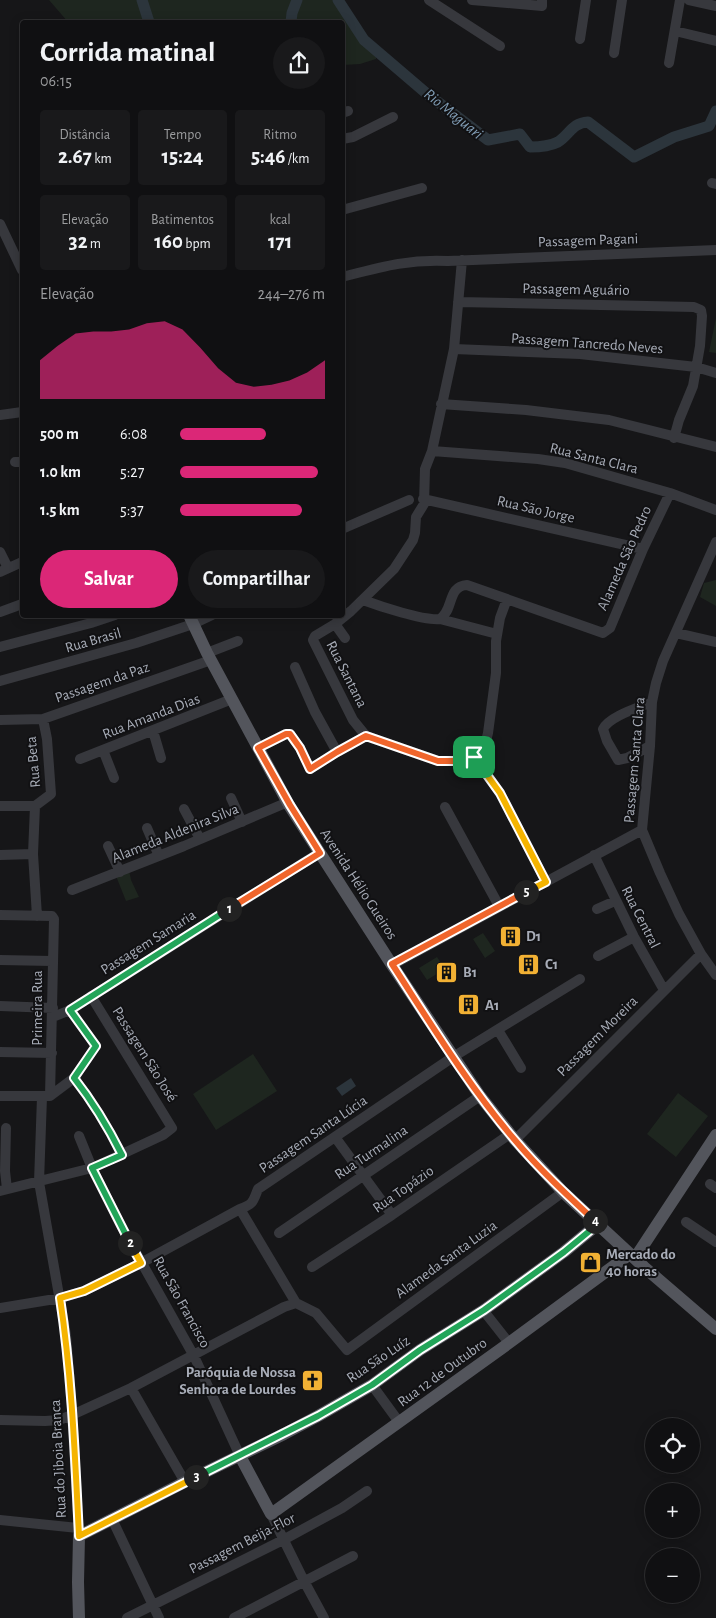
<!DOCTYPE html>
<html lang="pt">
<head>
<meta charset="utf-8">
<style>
  body { margin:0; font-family:"Alegreya Sans",sans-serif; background:#19191b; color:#f1f3f6; height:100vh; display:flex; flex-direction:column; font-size:19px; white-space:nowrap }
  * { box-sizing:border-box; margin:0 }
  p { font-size:16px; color:#9c9d9f }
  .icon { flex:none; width:28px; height:28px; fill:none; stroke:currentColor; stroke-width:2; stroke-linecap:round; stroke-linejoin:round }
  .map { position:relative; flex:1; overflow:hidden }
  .sheet { position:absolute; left:20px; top:20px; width:325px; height:598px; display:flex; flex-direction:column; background:#101012; border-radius:5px; box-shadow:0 2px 12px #0003,0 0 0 1px #303032 }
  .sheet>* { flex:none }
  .tools { position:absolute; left:645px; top:1418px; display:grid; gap:10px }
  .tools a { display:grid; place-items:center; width:55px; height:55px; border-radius:50%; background:#101012; box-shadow:0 2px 12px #0003,0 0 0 1px #303032; font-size:25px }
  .pin { position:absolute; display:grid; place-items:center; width:42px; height:42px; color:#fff; margin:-21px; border-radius:10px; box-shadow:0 2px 8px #0006 }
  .km { position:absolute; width:25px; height:25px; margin:-12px; border-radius:50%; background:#222; color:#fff; font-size:14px; line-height:25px; text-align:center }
  .round { display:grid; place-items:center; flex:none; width:52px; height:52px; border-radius:26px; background:#19191b }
  .head { display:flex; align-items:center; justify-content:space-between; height:85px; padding:0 20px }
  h1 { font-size:28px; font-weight:600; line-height:38px }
  .stats { display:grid; grid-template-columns:repeat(3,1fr); gap:8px; height:85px; padding:5px 20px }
  .stats div { display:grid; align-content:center; border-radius:5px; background:#19191b; text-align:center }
  .stats b { font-size:21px; font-weight:600 }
  .stats small { font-size:14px; font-weight:400 }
  .stats p { font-size:14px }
  .chart { height:140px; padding:10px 20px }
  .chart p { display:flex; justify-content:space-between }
  .chart svg { width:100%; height:90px; margin-top:5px; fill:#db2777; opacity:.7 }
  .button { display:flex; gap:10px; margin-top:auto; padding:10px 20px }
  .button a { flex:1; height:58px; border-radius:30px; background:#db2777; color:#fff; font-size:20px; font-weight:600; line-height:58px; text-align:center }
  .button a+a { background:#19191b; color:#f1f3f6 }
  ul { padding:0 20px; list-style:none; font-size:16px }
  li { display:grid; grid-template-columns:80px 60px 1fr; align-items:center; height:38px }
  li i { height:12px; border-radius:6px; background:#db2777 }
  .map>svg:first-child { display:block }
  .green { fill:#1e261f }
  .water { fill:#2c353c }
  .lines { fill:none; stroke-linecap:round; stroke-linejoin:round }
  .river { stroke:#2c353c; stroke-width:11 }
  .minor { stroke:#37383d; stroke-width:10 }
  .major { stroke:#53555c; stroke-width:12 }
  .split-1-casing { stroke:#fff; stroke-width:10 }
  .split-2-casing { stroke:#fff; stroke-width:10 }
  .split-3-casing { stroke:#fff; stroke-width:10 }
  .split-4-casing { stroke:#fff; stroke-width:10 }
  .split-5-casing { stroke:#fff; stroke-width:10 }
  .split-6-casing { stroke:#fff; stroke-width:10 }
  .split-1 { stroke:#f0652b; stroke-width:6 }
  .split-2 { stroke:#22a559; stroke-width:6 }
  .split-3 { stroke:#f5b400; stroke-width:6 }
  .split-4 { stroke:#22a559; stroke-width:6 }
  .split-5 { stroke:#f0652b; stroke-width:6 }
  .split-6 { stroke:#f5b400; stroke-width:6 }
  .labels { text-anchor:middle; stroke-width:4; stroke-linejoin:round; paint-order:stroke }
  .street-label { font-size:15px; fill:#a8adb8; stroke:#111113 }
  .poi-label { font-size:15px; font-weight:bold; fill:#a8adb8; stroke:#111113; text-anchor:start }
  .water-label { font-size:16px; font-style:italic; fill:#7f9bb3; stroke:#111113 }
</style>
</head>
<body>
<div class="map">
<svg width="716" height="1618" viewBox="0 0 716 1618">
  <rect width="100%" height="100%" fill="#161618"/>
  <!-- green -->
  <path class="green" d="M49,0H337L377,49L376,59L360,64L343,65L342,22H68Z
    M716,318V353L709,352Z
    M716,580V606L700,597L704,583Z
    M129,870L131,880L139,897L126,901L116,876Z
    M483,933L495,951L485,958L473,939Z
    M437,957L445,969L427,980L419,968Z
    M253,1054L277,1091L216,1130L193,1094Z
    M678,1093L708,1116L676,1157L647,1134Z"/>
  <!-- water -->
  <path class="water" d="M351,1078L356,1086L342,1096L336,1088Z"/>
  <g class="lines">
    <!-- river -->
    <path class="river" d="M142,0L149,22
      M338,0L364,40L426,93L488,140L520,134L530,147C539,147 550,146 558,142C570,134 572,123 588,122L634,157L674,137L709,126L716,111
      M291,22L292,13L297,0"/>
    <!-- minor -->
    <path class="minor" d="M429,0L500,46
      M472,0L542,6V0
      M689,0L716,6
      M675,31L716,41
      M580,39L586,0
      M614,53L622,0
      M669,63L680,0
      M342,113L348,111
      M342,139L353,137L393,117
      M712,183L716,184
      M342,210L422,188
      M0,224L22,270
      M342,277C381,267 408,259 448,261L716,250
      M458,302L694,307L701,310L702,316L700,346L693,386L679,420L674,438
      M454,349L580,354L696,367L716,373
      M441,404L526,410L609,420L716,447
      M0,415L22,412
      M432,451L538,459L565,463L670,493L716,510
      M15,462H22
      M423,499L643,549
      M342,529L409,500
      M716,542L663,661L656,683L652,702L650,746L642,830L660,873L679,914L701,954L716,975
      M0,552L8,568
      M0,572L22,562
      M363,600C379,606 424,621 440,619L497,634
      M0,612L22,604
      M440,619C454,610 447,586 467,585L603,633L610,628L643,549L670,493
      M335,624L345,638
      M676,633L716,642
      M0,647L91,623L115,615
      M207,653L238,641
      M295,667L315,712L337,752
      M0,681L136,643L193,624L212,615
      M0,720L43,719L211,660
      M153,731L161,758
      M366,736L353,720L313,640L315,636L335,624L351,611L394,569L413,540L415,533L416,517L424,504L425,469L432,451L454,349L462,260
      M650,746L627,758L618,760L607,741L603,729C610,716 638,708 652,702
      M258,748L286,734H290L300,748L310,769L337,752L366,736L438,761H456L474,757L480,751L485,745L488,733L496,673V641L500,618L507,599
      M103,750L114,778
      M474,757L500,793L546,882
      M80,759L232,699
      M231,798L242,822
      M0,806H35
      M445,807L499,906
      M184,809L200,839
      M147,828L159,856
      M108,846L120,872
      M0,855L33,854
      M594,855L634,937L664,990
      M72,890L184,846L288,802
      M597,909L615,901
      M0,915L52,916L54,919L50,1096
      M37,916L33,854L35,806L51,794L47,739L43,719
      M598,956L634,937
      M0,960L52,961
      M392,965L642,830
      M0,1006L53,1008
      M53,1017L70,1010L319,853
      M498,1030L521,1068
      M0,1052L52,1053
      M74,1078C93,1102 108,1127 122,1155
      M0,1096H50L74,1078L96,1046L70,1010
      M42,1097L39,1182L66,1335L72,1411L79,1536
      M6,1128L5,1171L7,1189
      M79,1136L92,1168L120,1224L194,1356L240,1456
      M335,1137L392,1215
      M515,1140L701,954
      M710,1184L716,1188
      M0,1191L92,1168L163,1135L172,1128L91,996
      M240,1209L296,1303L316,1313L347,1350L563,1192
      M686,1222L716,1242
      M279,1233L480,1096
      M312,1267L392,1215L510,1134
      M0,1308L61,1298L84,1291L141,1263L240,1209C254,1204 253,1201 258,1189L453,1057L580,979
      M483,1310L509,1343
      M372,1385L399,1422
      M131,1388L185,1482
      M0,1420L45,1421L59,1420L72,1415L131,1388L284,1307L296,1303
      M271,1514L304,1581L324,1618
      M112,1519L159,1618
      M0,1520L78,1528
      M127,1618L283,1540L342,1508L367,1491
      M234,1618L353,1556"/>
    <!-- major -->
    <path class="major" d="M189,615L207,653L289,805L392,965L480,1096L515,1140L563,1192L644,1267L716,1329
      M635,1258L716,1135
      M240,1456L271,1514L509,1343L630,1254
      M79,1618L78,1582L79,1536L185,1482L284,1434L318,1416L372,1385L420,1350L484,1310L564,1252L598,1224"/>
  </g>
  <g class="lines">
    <defs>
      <path id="split-1" d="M229,909L320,853L290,805L258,748L286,734H290L300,748L310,769L337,752L366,736L438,761H456L474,757"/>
      <path id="split-2" d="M130,1243L92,1168L122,1155C108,1127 93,1102 74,1078L96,1046L70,1010L229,909"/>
      <path id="split-3" d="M130,1243L141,1263L84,1291L60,1298C72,1377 75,1457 79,1536L196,1477"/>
      <path id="split-4" d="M196,1477L318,1416L372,1385L420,1350L484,1310L564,1252L598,1224L595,1221"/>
      <path id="split-5" d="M526,892L392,964C431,1024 468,1085 514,1139C539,1169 567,1195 595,1221"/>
      <path id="split-6" d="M474,757L500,793L546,882L526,892"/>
    </defs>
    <!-- split-1 casing -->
    <use href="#split-1" class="split-1-casing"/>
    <!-- split-2 casing -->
    <use href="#split-2" class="split-2-casing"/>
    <!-- split-3 casing -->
    <use href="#split-3" class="split-3-casing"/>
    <!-- split-4 casing -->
    <use href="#split-4" class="split-4-casing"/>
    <!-- split-5 casing -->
    <use href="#split-5" class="split-5-casing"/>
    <!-- split-6 casing -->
    <use href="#split-6" class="split-6-casing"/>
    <!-- split-1 -->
    <use href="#split-1" class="split-1"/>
    <!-- split-2 -->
    <use href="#split-2" class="split-2"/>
    <!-- split-3 -->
    <use href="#split-3" class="split-3"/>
    <!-- split-4 -->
    <use href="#split-4" class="split-4"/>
    <!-- split-5 -->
    <use href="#split-5" class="split-5"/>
    <!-- split-6 -->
    <use href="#split-6" class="split-6"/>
  </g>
  <!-- icons -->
  <defs>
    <symbol id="building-square" viewBox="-11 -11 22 22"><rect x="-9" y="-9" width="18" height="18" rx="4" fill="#f2b134" stroke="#111113"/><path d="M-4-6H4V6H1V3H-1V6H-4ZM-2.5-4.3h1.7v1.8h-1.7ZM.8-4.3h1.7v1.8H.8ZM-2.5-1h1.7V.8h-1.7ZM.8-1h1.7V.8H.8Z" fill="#111"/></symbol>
    <symbol id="shop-square" viewBox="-11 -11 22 22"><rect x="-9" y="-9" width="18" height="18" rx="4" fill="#f2b134" stroke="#111113"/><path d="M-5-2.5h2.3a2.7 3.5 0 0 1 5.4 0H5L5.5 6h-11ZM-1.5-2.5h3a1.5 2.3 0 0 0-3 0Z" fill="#111"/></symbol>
    <symbol id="church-square" viewBox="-11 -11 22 22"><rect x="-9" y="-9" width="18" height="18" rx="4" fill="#f2b134" stroke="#111113"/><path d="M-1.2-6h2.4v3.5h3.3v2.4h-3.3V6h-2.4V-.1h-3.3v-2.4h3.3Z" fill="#111"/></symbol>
  </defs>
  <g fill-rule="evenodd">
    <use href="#building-square" x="498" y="924" width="25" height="25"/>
    <use href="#building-square" x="516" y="952" width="25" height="25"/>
    <use href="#building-square" x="434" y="960" width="25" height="25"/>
    <use href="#building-square" x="456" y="992" width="25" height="25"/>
    <use href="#shop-square" x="578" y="1250" width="25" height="25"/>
    <use href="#church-square" x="300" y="1368" width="25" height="25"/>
  </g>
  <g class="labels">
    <!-- street labels -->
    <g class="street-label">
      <text transform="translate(588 240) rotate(-2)" y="5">Passagem Pagani</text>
      <text transform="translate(576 289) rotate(1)" y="5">Passagem Aguário</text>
      <text transform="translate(587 343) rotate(4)" y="5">Passagem Tancredo Neves</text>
      <text transform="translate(594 458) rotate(14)" y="5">Rua Santa Clara</text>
      <text transform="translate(536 509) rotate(13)" y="5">Rua São Jorge</text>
      <text transform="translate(624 558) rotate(-66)" y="5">Alameda São Pedro</text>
      <text transform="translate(93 640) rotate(-16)" y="5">Rua Brasil</text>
      <text transform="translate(347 674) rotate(63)" y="5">Rua Santana</text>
      <text transform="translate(102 682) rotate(-19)" y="5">Passagem da Paz</text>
      <text transform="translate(151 716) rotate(-21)" y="5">Rua Amanda Dias</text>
      <text transform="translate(634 760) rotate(-85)" y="5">Passagem Santa Clara</text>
      <text transform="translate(33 762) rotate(-95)" y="5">Rua Beta</text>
      <text transform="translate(175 833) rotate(-22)" y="5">Alameda Aldenira Silva</text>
      <text transform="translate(359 884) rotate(57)" y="5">Avenida Hélio Gueiros</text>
      <text transform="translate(641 917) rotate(63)" y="5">Rua Central</text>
      <text transform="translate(148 942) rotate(-32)" y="5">Passagem Samaria</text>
      <text transform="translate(37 1008) rotate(-90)" y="5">Primeira Rua</text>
      <text transform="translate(597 1036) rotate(-45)" y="5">Passagem Moreira</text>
      <text transform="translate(145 1054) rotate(58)" y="5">Passagem São José</text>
      <text transform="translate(313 1134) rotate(-34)" y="5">Passagem Santa Lúcia</text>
      <text transform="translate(371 1152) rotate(-34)" y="5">Rua Turmalina</text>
      <text transform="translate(403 1189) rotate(-35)" y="5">Rua Topázio</text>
      <text transform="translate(446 1259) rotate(-36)" y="5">Alameda Santa Luzia</text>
      <text transform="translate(182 1302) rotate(61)" y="5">Rua São Francisco</text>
      <text transform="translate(378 1359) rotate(-34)" y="5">Rua São Luíz</text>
      <text transform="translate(442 1372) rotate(-36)" y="5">Rua 12 de Outubro</text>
      <text transform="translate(58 1459) rotate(-93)" y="5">Rua do Jiboia Branca</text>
      <text transform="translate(242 1543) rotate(-27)" y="5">Passagem Beija-Flor</text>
    </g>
    <!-- poi labels -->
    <g class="poi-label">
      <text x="526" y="941">D1</text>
      <text x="545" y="969">C1</text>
      <text x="463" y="977">B1</text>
      <text x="485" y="1010">A1</text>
      <text x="606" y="1259">Mercado do<tspan x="606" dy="17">40 horas</tspan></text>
      <text x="296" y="1377" text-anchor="end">Paróquia de Nossa<tspan x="296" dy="17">Senhora de Lourdes</tspan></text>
    </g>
    <!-- water labels -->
    <g class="water-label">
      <text transform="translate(454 113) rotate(39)" y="6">Rio Maguari</text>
    </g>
  </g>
</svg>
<div class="tools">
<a><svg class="icon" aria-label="locate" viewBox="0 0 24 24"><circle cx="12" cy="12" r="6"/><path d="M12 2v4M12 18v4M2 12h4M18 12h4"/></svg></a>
<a>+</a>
<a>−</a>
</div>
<div class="pin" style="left:474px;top:757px;background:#1e9e55"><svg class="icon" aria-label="arrive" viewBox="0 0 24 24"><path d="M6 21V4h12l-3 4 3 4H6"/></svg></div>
<b class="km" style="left:229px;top:909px">1</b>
<b class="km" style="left:130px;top:1243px">2</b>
<b class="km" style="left:196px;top:1477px">3</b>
<b class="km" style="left:595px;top:1221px">4</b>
<b class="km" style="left:526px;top:892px">5</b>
<section class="sheet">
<div class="head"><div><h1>Corrida matinal</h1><p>06:15</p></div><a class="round"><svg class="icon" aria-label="share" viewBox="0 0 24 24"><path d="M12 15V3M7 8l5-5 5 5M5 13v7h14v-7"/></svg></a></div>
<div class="stats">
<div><p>Distância</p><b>2.67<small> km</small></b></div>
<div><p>Tempo</p><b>15:24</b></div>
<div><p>Ritmo</p><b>5:46<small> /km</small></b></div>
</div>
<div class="stats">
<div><p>Elevação</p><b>32<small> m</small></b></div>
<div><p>Batimentos</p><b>160<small> bpm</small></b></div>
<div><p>kcal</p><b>171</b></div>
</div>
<div class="chart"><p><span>Elevação</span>244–276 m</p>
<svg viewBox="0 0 160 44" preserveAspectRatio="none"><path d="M0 44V25L10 18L20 12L30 11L40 11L50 10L60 7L70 6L80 10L90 19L100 29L110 36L120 38L130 37L140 35L150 31L160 25V44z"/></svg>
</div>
<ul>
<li><b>500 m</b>6:08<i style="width:59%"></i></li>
<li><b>1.0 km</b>5:27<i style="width:95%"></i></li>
<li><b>1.5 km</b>5:37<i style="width:84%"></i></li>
</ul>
<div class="button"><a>Salvar</a><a>Compartilhar</a></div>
</section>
</div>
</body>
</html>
